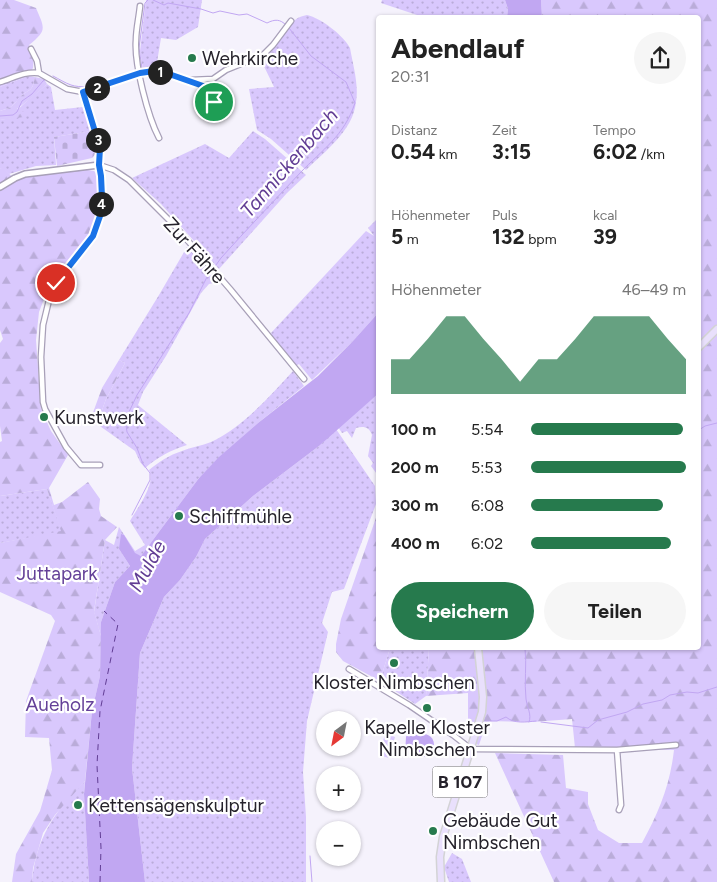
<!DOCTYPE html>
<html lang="de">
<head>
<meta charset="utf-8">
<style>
  body { margin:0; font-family:Figtree,sans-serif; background:#f6f6f6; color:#222; height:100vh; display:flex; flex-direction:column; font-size:19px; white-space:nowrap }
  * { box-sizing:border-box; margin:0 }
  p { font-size:16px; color:#767676 }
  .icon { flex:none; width:28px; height:28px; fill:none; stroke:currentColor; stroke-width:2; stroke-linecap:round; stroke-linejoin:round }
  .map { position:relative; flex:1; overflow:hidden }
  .sheet { position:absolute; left:376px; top:15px; width:325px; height:635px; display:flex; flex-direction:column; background:#fff; border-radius:5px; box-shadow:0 1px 4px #0004 }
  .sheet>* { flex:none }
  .needle { width:32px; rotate:212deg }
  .fabs { position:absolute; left:316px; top:711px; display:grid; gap:10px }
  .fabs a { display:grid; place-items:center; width:45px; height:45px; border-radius:50%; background:#fff; box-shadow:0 1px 4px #0004; font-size:25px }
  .pin { position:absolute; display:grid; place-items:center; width:42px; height:42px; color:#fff; margin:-21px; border:2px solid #fff; border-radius:50%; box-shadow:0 1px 5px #0007 }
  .km { position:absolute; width:25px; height:25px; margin:-12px; border-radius:50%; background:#222; color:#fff; font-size:14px; line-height:25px; text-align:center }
  .round { display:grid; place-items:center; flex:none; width:52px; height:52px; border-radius:26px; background:#f6f6f6 }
  .head { display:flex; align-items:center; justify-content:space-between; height:85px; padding:0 15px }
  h1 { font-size:28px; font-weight:700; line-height:38px }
  .figures { display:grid; grid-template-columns:repeat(3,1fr); gap:8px; height:85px; padding:5px 15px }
  .figures div { display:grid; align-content:center }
  .figures b { font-size:21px; font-weight:700 }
  .figures small { font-size:14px; font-weight:400 }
  .figures p { font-size:14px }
  .chart { height:140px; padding:10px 15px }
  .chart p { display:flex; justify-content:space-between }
  .chart svg { width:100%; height:90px; margin-top:5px; fill:#267a4d; opacity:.7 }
  .action { display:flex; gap:10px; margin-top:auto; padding:10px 15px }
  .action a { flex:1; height:58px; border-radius:30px; background:#267a4d; color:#fff; font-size:20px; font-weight:700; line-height:58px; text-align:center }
  .action a+a { background:#f6f6f6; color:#222 }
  ul { padding:0 15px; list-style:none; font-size:16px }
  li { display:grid; grid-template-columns:80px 60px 1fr; align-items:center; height:38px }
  li i { height:12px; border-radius:6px; background:#267a4d }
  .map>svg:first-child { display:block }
  .green { fill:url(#green-dots) }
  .forest { fill:url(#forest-firs) }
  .cemetery { fill:url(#cemetery-stones) }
  .pitch { fill:#d9c8fd }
  .water { fill:#c1a7f2 }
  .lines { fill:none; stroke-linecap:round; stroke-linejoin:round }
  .stream { stroke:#c1a7f2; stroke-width:1 }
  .ferry { stroke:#613d94; stroke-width:1; stroke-dasharray:6 5; stroke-linecap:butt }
  .minor-casing { stroke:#a8a0b8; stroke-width:7 }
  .tertiary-casing { stroke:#a8a0b8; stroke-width:8 }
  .primary-casing { stroke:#d3d3d5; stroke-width:9 }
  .minor { stroke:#fff; stroke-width:4.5 }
  .tertiary { stroke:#fff; stroke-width:5 }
  .primary { stroke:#e9e0fc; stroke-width:6 }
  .route-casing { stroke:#fff; stroke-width:10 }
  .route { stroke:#1a73e8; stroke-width:6 }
  .poi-dot { fill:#267a4d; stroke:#fff; stroke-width:2 }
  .labels { text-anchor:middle; stroke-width:4.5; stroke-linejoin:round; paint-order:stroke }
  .shield { fill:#fff; stroke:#66646b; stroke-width:1 }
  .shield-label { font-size:18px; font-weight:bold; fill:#25222b }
  .poi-label { font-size:19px; fill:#25222b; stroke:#fff; text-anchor:start }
  .street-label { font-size:19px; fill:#25222b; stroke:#fff }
  .park-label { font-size:19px; fill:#644098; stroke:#fff }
  .water-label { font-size:20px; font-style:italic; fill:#613d94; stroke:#fff }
</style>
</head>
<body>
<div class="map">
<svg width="717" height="882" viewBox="0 0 717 882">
  <defs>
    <pattern id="green-dots" width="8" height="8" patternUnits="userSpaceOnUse" patternTransform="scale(1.25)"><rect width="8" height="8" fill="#d9c8fd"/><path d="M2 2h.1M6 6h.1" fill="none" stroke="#baacd9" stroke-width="1.8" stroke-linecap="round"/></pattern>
    <pattern id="forest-firs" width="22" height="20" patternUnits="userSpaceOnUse" patternTransform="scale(1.25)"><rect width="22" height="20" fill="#d9c8fd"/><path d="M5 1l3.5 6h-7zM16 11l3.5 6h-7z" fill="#baacd9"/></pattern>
    <pattern id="cemetery-stones" width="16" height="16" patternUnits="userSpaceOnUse" patternTransform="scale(1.25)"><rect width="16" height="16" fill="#d9c8fd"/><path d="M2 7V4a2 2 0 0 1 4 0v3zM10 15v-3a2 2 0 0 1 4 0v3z" fill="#baacd9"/></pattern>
  </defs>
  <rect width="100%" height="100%" fill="#f5f2fc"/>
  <!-- green -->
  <path class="green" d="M146,0H202L198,27L176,40L161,38L156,68L143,69L140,51Z
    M382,0H505L508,9L507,17H423L381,3Z
    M307,15C321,18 344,36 350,48C353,65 359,85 356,102C353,131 325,151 306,170L271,139L257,130L249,89L274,87L260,58C266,53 273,48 278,42C288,30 290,18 307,15Z
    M28,76L35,77C32,92 31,88 21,96C18,98 18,100 15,103C11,108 6,109 0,111V87Z
    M47,84L51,87L55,110L83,107L92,131L54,137L56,165L36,166L9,174L3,168L0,169V120L11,118C20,105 35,95 47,84Z
    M253,131L265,139L306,175L287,193L219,269L161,204L132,178L205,144L229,158Z
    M379,217V312L352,342L312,380L299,364L294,367L277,346L271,333L366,231L374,236L368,228Z
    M187,247L219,282L209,284L201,293L166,356L143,392L138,405L187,445C171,450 158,457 145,468L140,462L135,451L97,424L106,399L125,363L119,360L159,295Z
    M293,371L304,386L258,423L223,454L199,478L141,556L119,549L130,566L115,582L101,622V636L94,612L105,540L114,545L119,527L135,551L145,545L130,521C136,510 157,483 149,470C159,462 169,455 182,451C191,447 202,446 211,442C244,426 269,397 293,371Z
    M379,393V477L371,466L373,463L368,456L372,435C369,427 364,426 356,428L352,438L347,431L342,433L338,427Z
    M336,429L375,486L376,504L344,589L332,592L322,623L328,632L307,721L303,772L306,817V882H145L132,768L140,653L164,597L180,580L196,557L205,539L253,496L319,446Z
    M47,489L62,532L0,543V496Z
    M390,648H429L426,696L415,704L380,681Z
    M85,781L84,793L89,882H32C36,838 54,812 85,781Z
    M452,853L462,859L471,882H449L444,867Z"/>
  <!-- forest -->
  <path class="forest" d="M0,0H14L36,8C45,29 47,30 29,45L34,53L33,68L28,76L0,87Z
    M541,0H717V325L699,344V18L542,17Z
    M35,77L44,79L47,84L35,95L17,109L26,113L24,117L0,120V111C6,109 11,108 15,103C18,100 17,98 21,96C31,88 32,92 35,77Z
    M3,167L14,179L81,169L94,171L100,177V216L92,235L51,281L39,312L36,340L41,409L51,431L68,455L49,488L54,505L62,502L88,482L100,499L99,509L101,516L117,527L105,540L94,611L101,636L100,676L92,711L85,781L55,815L43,833L33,868L32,882H12L16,854L40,811L52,770L49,738L25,737L26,701L55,621L51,615L0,592V543L61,531L47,489L0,496V442L2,441L0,426V343L3,339L0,330V169Z
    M717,331V882H554L495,753L563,755L566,788L588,792V804L598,830L619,843H642C659,812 670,785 674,750L575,748L572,719L533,722L487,721L479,745L476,744L482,719L480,648H699V350Z
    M119,360L125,363L106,399L97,424L82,425L91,418L102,388Z
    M379,509V648H390L380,681L343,661L336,652V644L341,619Z
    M429,648H475C477,668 489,722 468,735V693L426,696Z"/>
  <!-- cemetery -->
  <path class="cemetery" d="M92,131C94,140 101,150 92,158L57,166L54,137Z"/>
  <!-- pitch -->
  <path class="pitch" d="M385,734L395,737L389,758L379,755Z"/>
  <!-- water -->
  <path class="water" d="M505,0H541L542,17H507L508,9Z
    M379,312V393L319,446L253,496L205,539L196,557L180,580L164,597L140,653L132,768L145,882H89L84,794L92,711L100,676L101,622L115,582L130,566L119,549L121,534L124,535L135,553L141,556L199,478L219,457L258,423L318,376L352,342Z
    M408,733C424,731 441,735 431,755L425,757L405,755L406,737Z"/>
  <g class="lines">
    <!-- stream -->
    <path class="stream" d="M153,0L164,5L168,3L201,9L213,13L220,11L239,15L247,14L267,23C275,19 280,19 286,25
      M142,68L139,48L145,3L148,0
      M53,76C59,79 65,83 71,85C90,91 113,80 130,73
      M0,116L13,115L17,112L22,101L32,94L43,81L46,79
      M216,265L221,258C247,229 274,201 300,173C323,149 344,136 355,103L346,82L311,56L289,28
      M699,430L705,426L717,423
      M132,515L150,480V473L143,464L137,448L127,432L126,425L129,412L137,395L189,313L210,271
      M525,648C527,665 524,682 526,699C527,707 532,715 529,722
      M486,721H497L506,717C514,724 526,722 536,721
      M541,722L588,728L598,720L627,712L643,704L662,700L670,695L687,692L698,693L717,687
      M310,856L312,882"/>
    <!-- ferry -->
    <path class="ferry" d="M100,882L101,848L97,765L100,711L118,624L104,611"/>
    <defs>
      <path id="minor" d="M140,6C139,17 136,29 136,40C134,64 148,117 159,138
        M31,49L37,61L39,73
        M191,80L213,79L226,70L263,55L273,45L291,21
        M0,82C13,78 25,71 39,73L67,89L83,92L139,73L154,71L165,72L206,87L214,102
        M83,92L100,148L101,216L93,236L56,283L50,296L43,325L41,357L43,402L45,409L66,447L81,465H100
        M99,165L114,170L129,180L175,226L230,289L304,379
        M349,669L409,705L453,735L471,749L617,750L676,745
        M617,750L621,805L619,810"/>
      <path id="tertiary" d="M0,187L15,178L25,174L99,165"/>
      <path id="primary" d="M699,347L717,329
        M441,882L440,857L443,837L482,712L483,697L478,648"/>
    </defs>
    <!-- minor casing -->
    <use href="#minor" class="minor-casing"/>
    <!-- tertiary casing -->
    <use href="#tertiary" class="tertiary-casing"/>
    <!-- primary casing -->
    <use href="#primary" class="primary-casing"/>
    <!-- minor -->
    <use href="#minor" class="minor"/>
    <!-- tertiary -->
    <use href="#tertiary" class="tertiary"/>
    <!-- primary -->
    <use href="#primary" class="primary"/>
  </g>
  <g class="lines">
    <defs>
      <path id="route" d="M56,283L93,236L100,216L102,197L101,176L99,165L100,148L83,92L140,73L154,71L169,74L206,87L214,102"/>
    </defs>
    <!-- route casing -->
    <use href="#route" class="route-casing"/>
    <!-- route -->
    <use href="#route" class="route"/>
  </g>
  <!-- markers -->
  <g class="poi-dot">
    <circle cx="192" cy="58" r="5"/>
    <circle cx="44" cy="417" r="5"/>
    <circle cx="179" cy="516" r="5"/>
    <circle cx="394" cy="663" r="5"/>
    <circle cx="427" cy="708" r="5"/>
    <circle cx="78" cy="805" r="5"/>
    <circle cx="433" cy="831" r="5"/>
  </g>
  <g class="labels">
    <!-- shield labels -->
    <rect class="shield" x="432.5" y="766.5" width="55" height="31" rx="4"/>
    <g class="shield-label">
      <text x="460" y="788">B 107</text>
    </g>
    <!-- poi labels -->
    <g class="poi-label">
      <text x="202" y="65">Wehrkirche</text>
      <text x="54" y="424">Kunstwerk</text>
      <text x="189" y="523">Schiffmühle</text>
      <text x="394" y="689" text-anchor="middle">Kloster Nimbschen</text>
      <text x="427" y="734" text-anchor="middle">Kapelle Kloster<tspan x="427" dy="22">Nimbschen</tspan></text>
      <text x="88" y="812">Kettensägenskulptur</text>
      <text x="443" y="827">Gebäude Gut<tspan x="443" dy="22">Nimbschen</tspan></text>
    </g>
    <!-- street labels -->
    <g class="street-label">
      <text transform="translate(195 250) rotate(48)" y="7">Zur Fähre</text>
    </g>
    <!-- park labels -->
    <g class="park-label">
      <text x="57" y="580">Juttapark</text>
      <text x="60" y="711">Aueholz</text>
    </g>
    <!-- water labels -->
    <g class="water-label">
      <text transform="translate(289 163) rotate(-49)" y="7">Tannickenbach</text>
      <text transform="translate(147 566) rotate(-61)" y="7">Mulde</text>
    </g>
  </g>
</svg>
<div class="fabs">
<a><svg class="needle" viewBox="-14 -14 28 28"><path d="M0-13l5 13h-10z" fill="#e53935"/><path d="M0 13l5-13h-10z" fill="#767676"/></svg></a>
<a>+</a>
<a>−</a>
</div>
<div class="pin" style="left:214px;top:102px;background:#1e9e55"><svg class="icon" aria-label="arrive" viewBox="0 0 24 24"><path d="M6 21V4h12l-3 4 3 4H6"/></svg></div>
<div class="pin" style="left:56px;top:283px;background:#d93025"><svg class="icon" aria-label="check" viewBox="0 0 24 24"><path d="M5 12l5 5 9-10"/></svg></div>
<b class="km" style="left:160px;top:72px">1</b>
<b class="km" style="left:97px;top:88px">2</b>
<b class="km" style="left:98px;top:140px">3</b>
<b class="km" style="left:101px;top:204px">4</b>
<section class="sheet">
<div class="head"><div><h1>Abendlauf</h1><p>20:31</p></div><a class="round"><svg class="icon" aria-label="share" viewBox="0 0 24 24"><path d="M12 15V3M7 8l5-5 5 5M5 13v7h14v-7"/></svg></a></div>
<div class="figures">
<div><p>Distanz</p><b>0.54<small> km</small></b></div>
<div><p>Zeit</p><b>3:15</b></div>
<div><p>Tempo</p><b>6:02<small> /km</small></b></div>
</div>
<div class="figures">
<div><p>Höhenmeter</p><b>5<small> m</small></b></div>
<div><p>Puls</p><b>132<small> bpm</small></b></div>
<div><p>kcal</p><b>39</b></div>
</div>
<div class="chart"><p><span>Höhenmeter</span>46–49 m</p>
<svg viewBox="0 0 160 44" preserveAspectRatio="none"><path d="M0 44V27L10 27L20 17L30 6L40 6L50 17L60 27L70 38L80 27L90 27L100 17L110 6L120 6L130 6L140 6L150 17L160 27V44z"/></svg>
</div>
<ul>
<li><b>100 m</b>5:54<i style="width:98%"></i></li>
<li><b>200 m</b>5:53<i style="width:100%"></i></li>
<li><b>300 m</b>6:08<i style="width:85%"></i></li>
<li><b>400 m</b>6:02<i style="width:90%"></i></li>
</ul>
<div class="action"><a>Speichern</a><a>Teilen</a></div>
</section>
</div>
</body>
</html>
